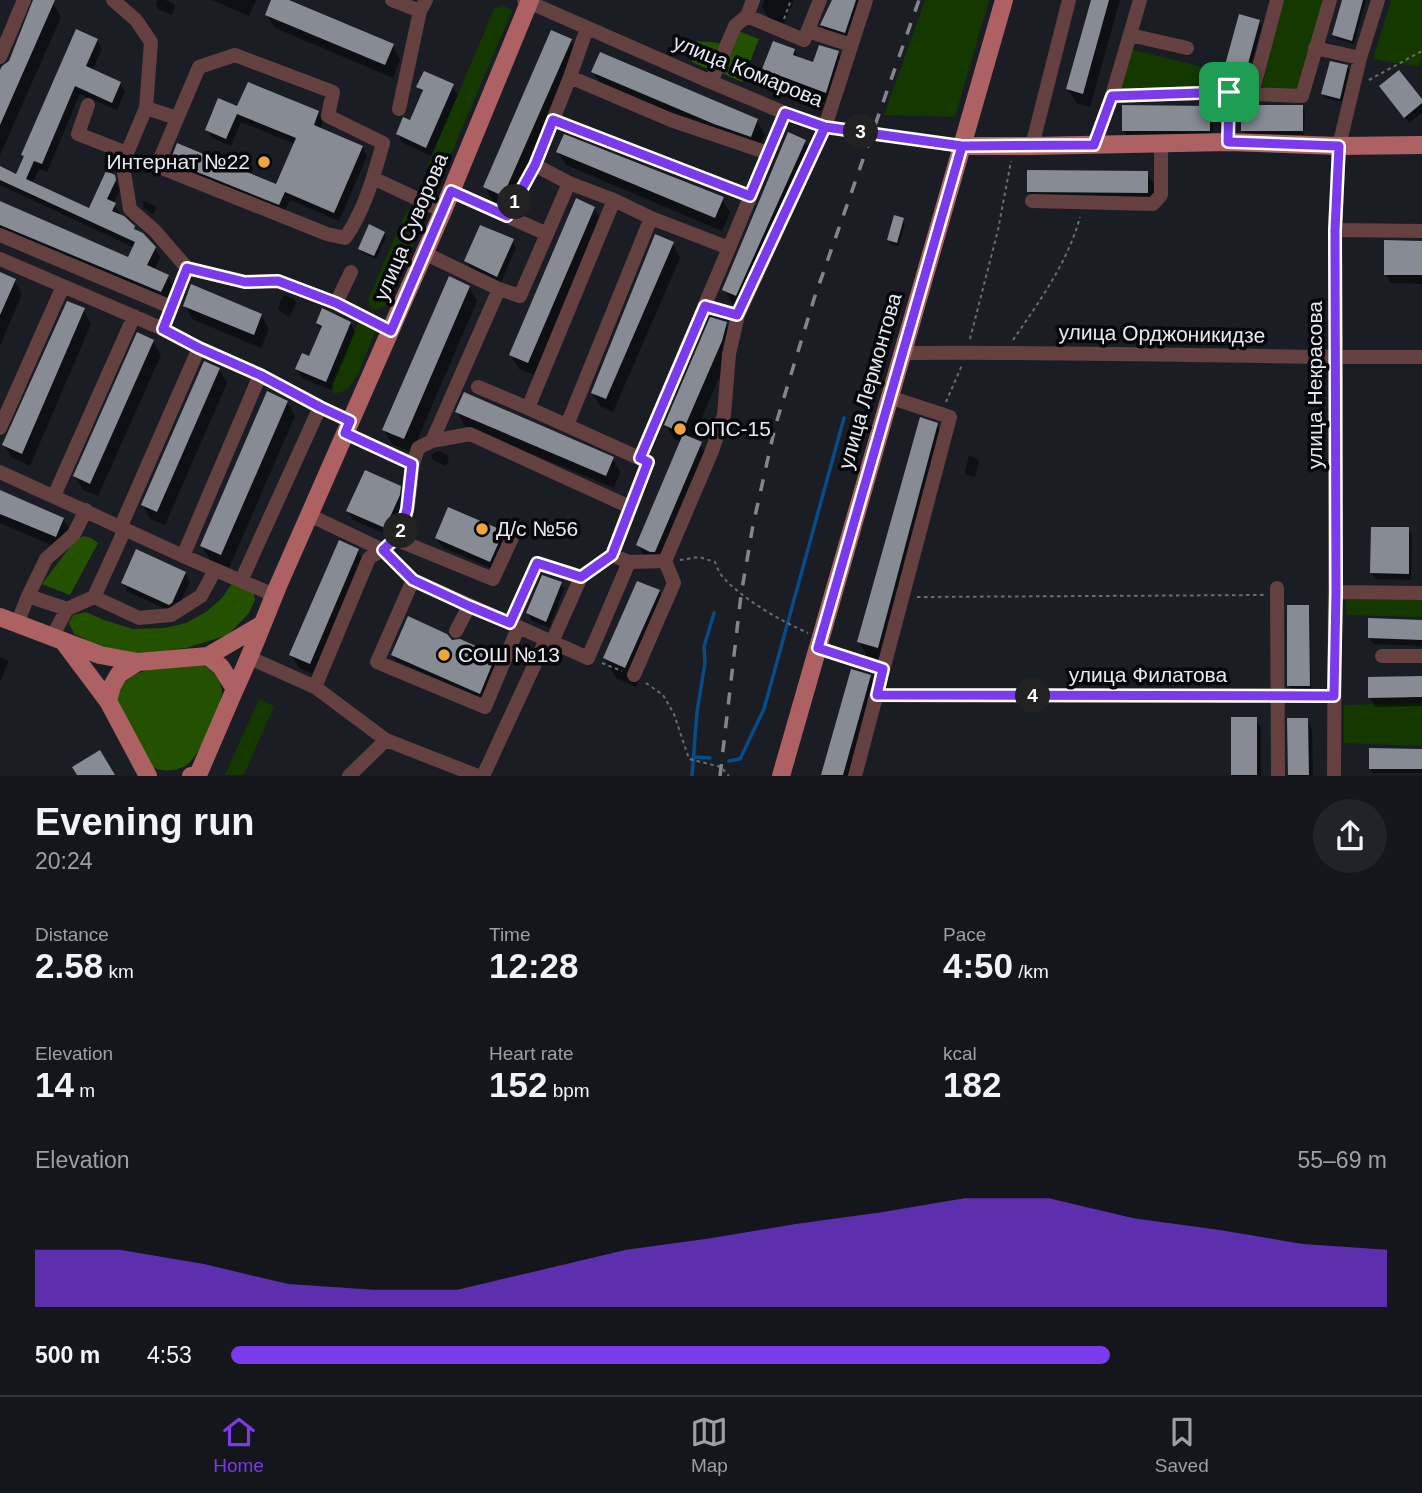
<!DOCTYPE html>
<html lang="en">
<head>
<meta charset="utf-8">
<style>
  body { margin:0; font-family:Helvetica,sans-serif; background:#212328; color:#f1f3f6; height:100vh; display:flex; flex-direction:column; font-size:26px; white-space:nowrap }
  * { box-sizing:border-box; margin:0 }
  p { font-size:23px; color:#9d9fa3 }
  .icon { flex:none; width:38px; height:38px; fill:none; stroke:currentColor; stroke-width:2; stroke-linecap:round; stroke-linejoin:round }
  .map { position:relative; height:776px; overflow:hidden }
  .side { display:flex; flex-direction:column; background:#14161b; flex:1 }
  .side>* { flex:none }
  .pin { position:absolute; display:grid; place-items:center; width:60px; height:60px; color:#fff; margin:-30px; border-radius:14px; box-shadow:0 4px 10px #0006 }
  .km { position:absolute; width:35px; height:35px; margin:-18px; border-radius:50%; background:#222; color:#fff; font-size:19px; line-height:35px; text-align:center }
  .round { display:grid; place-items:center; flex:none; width:74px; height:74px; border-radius:37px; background:#212328 }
  .head { display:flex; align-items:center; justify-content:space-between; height:119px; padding:0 35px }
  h1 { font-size:38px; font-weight:700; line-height:52px }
  .figures { display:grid; grid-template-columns:repeat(3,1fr); gap:10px; height:119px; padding:7px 35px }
  .figures div { display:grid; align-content:center }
  .figures b { font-size:35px; font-weight:700 }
  .figures small { font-size:19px; font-weight:400 }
  .figures p { font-size:19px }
  .chart { height:196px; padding:14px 35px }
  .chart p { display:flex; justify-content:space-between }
  .chart svg { width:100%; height:126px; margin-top:7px; fill:#7c3aed; opacity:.7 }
  ul { padding:0 35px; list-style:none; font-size:23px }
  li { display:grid; grid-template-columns:112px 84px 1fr; align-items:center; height:52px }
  li i { height:18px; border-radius:9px; background:#7c3aed }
  .menu { display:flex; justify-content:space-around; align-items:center; height:98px; border-top:2px solid #33353a; background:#14161b; font-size:19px; color:#9d9fa3 }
  .menu a { display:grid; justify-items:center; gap:4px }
  .menu .on { color:#7c3aed }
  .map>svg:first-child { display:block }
  .green { fill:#143800 }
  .forest { fill:#235100 }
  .shadow { fill:#0007 }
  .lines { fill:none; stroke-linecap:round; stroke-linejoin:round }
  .stream { stroke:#074c86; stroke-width:3.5 }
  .building { fill:#878b94 }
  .path { stroke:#696c72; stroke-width:2; stroke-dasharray:3.5 3.5; stroke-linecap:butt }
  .minor { stroke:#654040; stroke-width:14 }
  .major { stroke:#ad6163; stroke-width:18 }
  .rail { stroke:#83858b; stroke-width:3.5; stroke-dasharray:12 12; stroke-linecap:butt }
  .route-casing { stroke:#fff; stroke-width:14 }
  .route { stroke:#7c3aed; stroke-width:9 }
  .poi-dot { fill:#efa73d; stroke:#06070a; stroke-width:2.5 }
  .labels { text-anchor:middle; stroke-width:7; stroke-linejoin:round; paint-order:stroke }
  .street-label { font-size:21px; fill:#e7e9ee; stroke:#06070a }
  .poi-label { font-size:21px; fill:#e7e9ee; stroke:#06070a; text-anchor:start }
</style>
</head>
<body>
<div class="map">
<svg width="1422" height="776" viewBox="0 0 1422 776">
  <rect width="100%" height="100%" fill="#1a1d24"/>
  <!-- green -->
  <path class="green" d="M925,0H989L955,117L884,115Z
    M1283,0H1325L1301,97L1262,87Z
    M1391,0H1422V57L1419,67L1373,59Z
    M503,5L512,11L443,173L435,177L427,176V167L494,9Z
    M1129,49L1203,67L1199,89L1119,90Z
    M419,204L428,210L388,305L376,310L370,308L368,299L406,212Z
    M359,321L371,324L375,332L358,374L347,390L334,394L332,383Z
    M1345,598L1422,599V617L1347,615Z
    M259,699L274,706L244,775H225Z
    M1422,703V746L1344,743V705Z"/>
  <!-- forest -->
  <path class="forest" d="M736,30L759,39L742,82L719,72Z
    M696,41L720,43L708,69L692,62Z
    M84,536L91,538L98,543L70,595L42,584L75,540Z
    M231,585H245L253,589L255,600L249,613L228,635L186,648L170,650L154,656L103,648L74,634L69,623L73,615L86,612L104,620L133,629L164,628L186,623L206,612L222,598Z
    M201,663C211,669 222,680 222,692C221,708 200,754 188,764C178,772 158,773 148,764C145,761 143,754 141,750C136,740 118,711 118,702C117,664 175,666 201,663Z"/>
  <!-- shadow -->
  <path class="shadow" d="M35,0H46L53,3L61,17L0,155V74L10,62Z
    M158,0H165L173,3L175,7L172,15L158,9L156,5Z
    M212,0H256L249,16Z
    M273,0H285L392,45L400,59L393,78L275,28L267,15Z
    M764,0H794L783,26L770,21L762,7Z
    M834,0H871L853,46L830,38L822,25Z
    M1092,0H1120L1090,107L1076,103L1068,89Z
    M1344,0H1366L1354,44L1337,39L1334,35Z
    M1259,22L1262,26L1245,85L1226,80L1224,76Z
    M97,40L102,49L92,71L120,83L125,92L117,110L80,94L47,172L39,169L33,184L90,210L113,176L120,190L113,204L120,213L119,216L134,227L136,232L155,248L160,257L154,270L167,276L172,285L166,300L0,230V203L129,259L135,248L0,185V168L17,176L25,158L23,155Z
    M570,40L578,54L511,209L493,201L485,187Z
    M794,50L799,59L814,65L838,53L846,66L833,106L772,83L764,69Z
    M1347,67L1350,71L1342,102L1325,98L1323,94Z
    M593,72L757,121L765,135L758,150L601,85Z
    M452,86L458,95L431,156L403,143L398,134L411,122L423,95L418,87Z
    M1385,93L1422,102V113L1409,123Z
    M1302,107L1305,111L1304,135L1245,134L1243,130Z
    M238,108L318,113L323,121L320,129L362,147L367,156L339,221L290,200L284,212L177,169L172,161L276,186L295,144L241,122L231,146L212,138L207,130Z
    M1209,108L1213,114V137H1127L1123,130Z
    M805,142L813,155L744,309L732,303L724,290Z
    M558,152L722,199L730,212L722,231L566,165Z
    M1147,173L1155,186V206L1037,205L1029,191Z
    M144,201L156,207L153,215L143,207Z
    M594,208L602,222L536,376L519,369L511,355Z
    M903,220L905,224L898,246L891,244L889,240Z
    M384,233L386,237L376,259L362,253L360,249Z
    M512,241L516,247L501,283L470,268L466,261Z
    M1422,242V284L1391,283L1386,274Z
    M673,244L680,258L613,412L600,406L592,392Z
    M0,274L14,280L22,294L0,346Z
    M469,287L477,301L412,452L392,444L384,430Z
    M284,295L294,299L296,303L290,317L281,312L278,308Z
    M185,305L261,315L269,329L261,348L192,319Z
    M83,310L91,324L30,466L12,458L4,445Z
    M318,323H350L355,332L331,390L302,378L297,369L310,358L322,331Z
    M725,323L733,337L729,355L692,440L700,444L708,457L662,565L646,559L638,545L682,442L674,439L666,425Z
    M153,341L161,355L98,496L83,490L75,476Z
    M219,369L227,383L165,525L150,519L143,505Z
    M287,402L295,416L229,568L210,560L202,546Z
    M457,412L612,458L620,472L614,488L465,426Z
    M937,425L945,439L885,661L867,656L859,642Z
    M439,451L447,455L449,459L446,466L433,460L431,456L432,454Z
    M969,456L976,458L979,462L975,477L967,475L965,471Z
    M399,488L405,497L404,504L390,536L353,520L348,511Z
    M0,492L63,519L71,533L63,550L0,523Z
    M1408,529L1412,535L1411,580L1376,579L1372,573Z
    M503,533L508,542L495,570L442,547L437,538Z
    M358,551L366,565L318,676L299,668L291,654Z
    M185,573L190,582L175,613L128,592L123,583Z
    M561,583L564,589L549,628L531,620L528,613Z
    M659,591L670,611L636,687L616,678L605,658Z
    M1308,607L1310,611L1311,690H1291L1289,686Z
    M1422,622V646L1373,644L1369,638Z
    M451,642L495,657L499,663L484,699L396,661L393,655Z
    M0,657L9,661L0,682Z
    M852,671L870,677L878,691L854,776H822Z
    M1422,678V706L1375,707L1370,698Z
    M1232,719H1256L1261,728V776H1232Z
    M1289,720H1307L1312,729L1313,776H1288Z
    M1422,750V773H1373L1370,769Z"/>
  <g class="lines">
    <!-- stream -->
    <path class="stream" d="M693,757L710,758
      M729,761L740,759L764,709L844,418
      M692,776L697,712L705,663L704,647L714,613"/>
  </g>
  <!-- building -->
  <path class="building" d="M33,0H55L0,125V70L2,66L9,61Z
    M271,0H289L394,44L385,65L265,15Z
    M832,0H856L845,33L820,25Z
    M1091,0H1109L1083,94L1066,89Z
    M1342,0H1363L1352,41L1332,35Z
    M1239,14L1260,20L1243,82L1222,76Z
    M76,29L98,39L86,66L121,82L112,103L75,86L42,164L34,161L26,179L89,208L106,171L115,175L116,180L107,199L116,203L112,211L124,216L135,226L134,229L143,233L156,247L147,265L169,275L161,292L0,225V201L128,257L135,242L0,180V166L16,174L24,156L21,155Z
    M551,30L572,39L503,196L483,187Z
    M773,41L795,49L793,55L813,62L819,45L839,51L826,93L762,69Z
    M600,52L758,119L751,137L714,124L591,72Z
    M1330,61L1348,65L1340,99L1321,94Z
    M1399,70L1422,99V103L1404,118L1379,86Z
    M424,71L454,84L426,148L396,134L403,117L410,120L423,90L416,87Z
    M248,82L319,111L314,125L363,146L334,213L285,192L279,205L170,161L177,143L276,184L296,138L237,114L226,139L205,130L218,98L237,106Z
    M1122,105L1210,106V131H1122Z
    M1241,105H1303V131H1241Z
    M788,132L806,140L736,296L722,290Z
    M564,134L724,197L715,218L556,152Z
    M1027,170L1148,171V193L1027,192Z
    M576,198L595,207L528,363L509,355Z
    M894,215L904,218L897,243L887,240Z
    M369,224L385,232L374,256L358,249Z
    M480,225L514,239L497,277L464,261Z
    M655,234L674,242L606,399L591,393Z
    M1384,240L1422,241V275H1384Z
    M0,272L16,279L0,315Z
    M449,276L470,286L404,439L382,430Z
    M191,284L262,314L254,335L183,306Z
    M67,301L85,308L22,454L2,445Z
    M322,308L351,322L326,382L295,369L302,353L309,356L322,326L316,323Z
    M710,317L727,322L722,341L682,433L664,425Z
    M137,332L154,340L90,484L73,476Z
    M204,361L220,368L157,512L141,505Z
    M267,391L288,401L221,555L200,546Z
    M464,392L614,457L606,476L455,412Z
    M920,417L938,423L878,648L857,642Z
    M683,434L702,442L655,552H650L636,545Z
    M365,470L401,486L400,495L385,528L346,511Z
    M0,490L64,518L56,537L0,514Z
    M448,507L504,531L490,562L435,538Z
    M1371,527H1409V574L1370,573Z
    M339,540L359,549L310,664L289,655Z
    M136,549L186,572L172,603L169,605L121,583Z
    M542,575L562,582L546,622L526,613Z
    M637,581L660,590L625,668L603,658Z
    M1287,605H1309L1310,686H1287Z
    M408,616L447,634L452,640L460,639L496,655L480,694L391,655Z
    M1368,618L1422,620V640L1368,638Z
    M851,669L871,675L843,775H821Z
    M1422,676V697L1368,698V677Z
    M1231,717H1257V775H1231Z
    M1287,718H1308L1309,775H1288Z
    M1369,748L1422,749V769H1369Z
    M100,750L115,775H77L72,767Z"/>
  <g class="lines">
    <!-- path -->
    <path class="path" d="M784,19L791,0
      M1369,80L1422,51
      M840,129L948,144
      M970,339L998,230L1011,161
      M1013,340C1039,302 1068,262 1080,217
      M946,402L962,365
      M680,560L699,557L715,562C717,567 719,573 723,577C742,599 781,621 808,633
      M917,597L1265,595
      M602,663L622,671
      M646,683L663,695L674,714L689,759L721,767L729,776"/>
    <!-- minor -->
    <path class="minor" d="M113,0L136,20L151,42L146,108L127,153L124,172L130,209L155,231L187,268L245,282L278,281L336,303L391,331
      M392,0L420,11
      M524,0L711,82L785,113L825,127
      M1140,0L1112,96L1229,92L1252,94
      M1277,0L1252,94L1302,96L1330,0
      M747,16L804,40L820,0
      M808,31L851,45
      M1130,35L1187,48
      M1315,48L1360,58
      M235,55L333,92L328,116L383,143C374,175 365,210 345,238L327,234L157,166L199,67Z
      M0,57L24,0
      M570,77L671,120L768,153
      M711,82L735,26L747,16L753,0
      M88,105L78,134L127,153
      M146,108L177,118
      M399,109L420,11L426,0
      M553,120L750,196
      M1228,142L1229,92
      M1094,145L1112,96
      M1032,146L1069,0
      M373,178L443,211
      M569,183L535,165L570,77L587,28
      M451,191L547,234L569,183L614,200L651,218L729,248L640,458
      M1032,201L1153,204L1161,195V143
      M507,216L535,165
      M1335,230L1422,231
      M0,235L171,307
      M729,248L785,113
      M424,253L499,289L520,296L547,234
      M0,259L163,329L199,348L260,375L320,407L350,421
      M336,303L351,272
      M705,306L738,315
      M163,329L187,268
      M902,353C1075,351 1249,358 1422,357
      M528,408L614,200
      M567,425L651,218
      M0,428L63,286
      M345,433L413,464L418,448L432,441L470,434L630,507L648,462L528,408L478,387
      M432,441L499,289
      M0,472L183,556L274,595
      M54,496L134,316
      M309,515L383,550L413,580L588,658L629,562
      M121,526L199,348
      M395,539L493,579L516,529
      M612,555L630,507
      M183,556L260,375
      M413,580L377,662L485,707L518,628
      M241,581L320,407
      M1277,588L1278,776
      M1336,592L1422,593
      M28,596L67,609
      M94,597L139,618L171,615L201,596L215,570
      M511,623L537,563L581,577L612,555L629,562L665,561
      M17,624L28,596L46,559L74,534L86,510
      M456,631L469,606
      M52,637L67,609L94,597L125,529
      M552,642L581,577
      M818,648L883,669
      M1382,656H1422
      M250,658L315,687L369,558C379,552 392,545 399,535C409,520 410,483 413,464
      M634,675L674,583L665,561L712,451L724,415L729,354L738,315L825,127L866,0
      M315,687L386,740L478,776
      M877,695L1334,696
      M349,776L386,740
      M483,776L546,640
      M855,776L950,417L889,397
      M1334,776L1336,357L1335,230L1339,146L1360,58L1378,0"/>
    <!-- major -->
    <path class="major" d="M962,146H1032L1228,142L1339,146L1422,145
      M0,617L100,655L138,662
      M63,641L108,701
      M208,656L261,625
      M235,689C251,655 264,620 278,586L443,211L530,0
      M148,776L108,701L112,686L119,674L138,662L208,656L221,667L235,689L198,775L191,776
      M781,776L1004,0"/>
    <!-- rail -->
    <path class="rail" d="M720,776L741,595L753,525L775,427L814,299L919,0"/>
  </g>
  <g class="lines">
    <defs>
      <path id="route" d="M1229,92L1112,96L1094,145L962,146L825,127L785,113L750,196L553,120L535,165L507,216L451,191L391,331L336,303L278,281L245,282L187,268L163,329L199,348L260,375L320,407L350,421L345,433L412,464L407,509L400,534L383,550L413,580L469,606L510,623L537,563L581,577L612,555L648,462L640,458L705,306L737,315L825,127L962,146L818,648L883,669L877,695L1334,696L1336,592L1335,230L1339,146L1228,142L1229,92"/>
    </defs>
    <!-- route casing -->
    <use href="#route" class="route-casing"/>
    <!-- route -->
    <use href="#route" class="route"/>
  </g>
  <!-- markers -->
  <g class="poi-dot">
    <circle cx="264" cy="162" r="7"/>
    <circle cx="680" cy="429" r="7"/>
    <circle cx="482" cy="529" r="7"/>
    <circle cx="444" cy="655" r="7"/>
  </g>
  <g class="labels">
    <!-- street labels -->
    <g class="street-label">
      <text transform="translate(748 71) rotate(22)" y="7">улица Комарова</text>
      <text transform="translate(411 227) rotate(-67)" y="7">улица Суворова</text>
      <text transform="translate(1162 334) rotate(1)" y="7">улица Орджоникидзе</text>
      <text transform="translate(870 381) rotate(-74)" y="7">улица Лермонтова</text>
      <text transform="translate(1315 385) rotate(-90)" y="7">улица Некрасова</text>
      <text x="1148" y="682">улица Филатова</text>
    </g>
    <!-- poi labels -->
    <g class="poi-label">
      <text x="250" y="169" text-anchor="end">Интернат №22</text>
      <text x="694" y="436">ОПС-15</text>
      <text x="496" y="536">Д/с №56</text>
      <text x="458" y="662">СОШ №13</text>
    </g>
  </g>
</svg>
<div class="pin" style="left:1229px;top:92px;background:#1e9e55"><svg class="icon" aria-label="arrive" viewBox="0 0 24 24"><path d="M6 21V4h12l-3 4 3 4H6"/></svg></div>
<b class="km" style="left:515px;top:202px">1</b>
<b class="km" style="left:401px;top:531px">2</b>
<b class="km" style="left:861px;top:132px">3</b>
<b class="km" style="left:1033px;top:696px">4</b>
</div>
<section class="side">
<div class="head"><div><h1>Evening run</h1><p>20:24</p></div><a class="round"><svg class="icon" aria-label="share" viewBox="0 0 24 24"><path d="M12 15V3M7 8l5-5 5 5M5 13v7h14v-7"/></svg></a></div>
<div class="figures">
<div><p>Distance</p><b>2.58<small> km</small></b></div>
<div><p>Time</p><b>12:28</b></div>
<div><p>Pace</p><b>4:50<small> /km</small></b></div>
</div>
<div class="figures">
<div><p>Elevation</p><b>14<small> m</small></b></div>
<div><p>Heart rate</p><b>152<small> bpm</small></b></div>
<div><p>kcal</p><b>182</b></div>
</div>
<div class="chart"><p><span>Elevation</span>55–69 m</p>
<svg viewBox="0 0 160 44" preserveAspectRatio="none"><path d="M0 44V24L10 24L20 29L30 36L40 38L50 38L60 31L70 24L80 20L90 15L100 11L110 6L120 6L130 13L140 17L150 22L160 24V44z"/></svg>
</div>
<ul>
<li><b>500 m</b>4:53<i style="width:76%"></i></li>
</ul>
</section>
<nav class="menu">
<a class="on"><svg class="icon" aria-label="home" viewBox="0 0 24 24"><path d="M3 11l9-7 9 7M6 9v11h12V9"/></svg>Home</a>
<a><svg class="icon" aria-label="map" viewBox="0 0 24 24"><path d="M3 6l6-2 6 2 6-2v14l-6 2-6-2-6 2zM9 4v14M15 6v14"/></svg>Map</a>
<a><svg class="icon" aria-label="saved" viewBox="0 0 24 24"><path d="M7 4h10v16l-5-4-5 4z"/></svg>Saved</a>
</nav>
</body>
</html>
